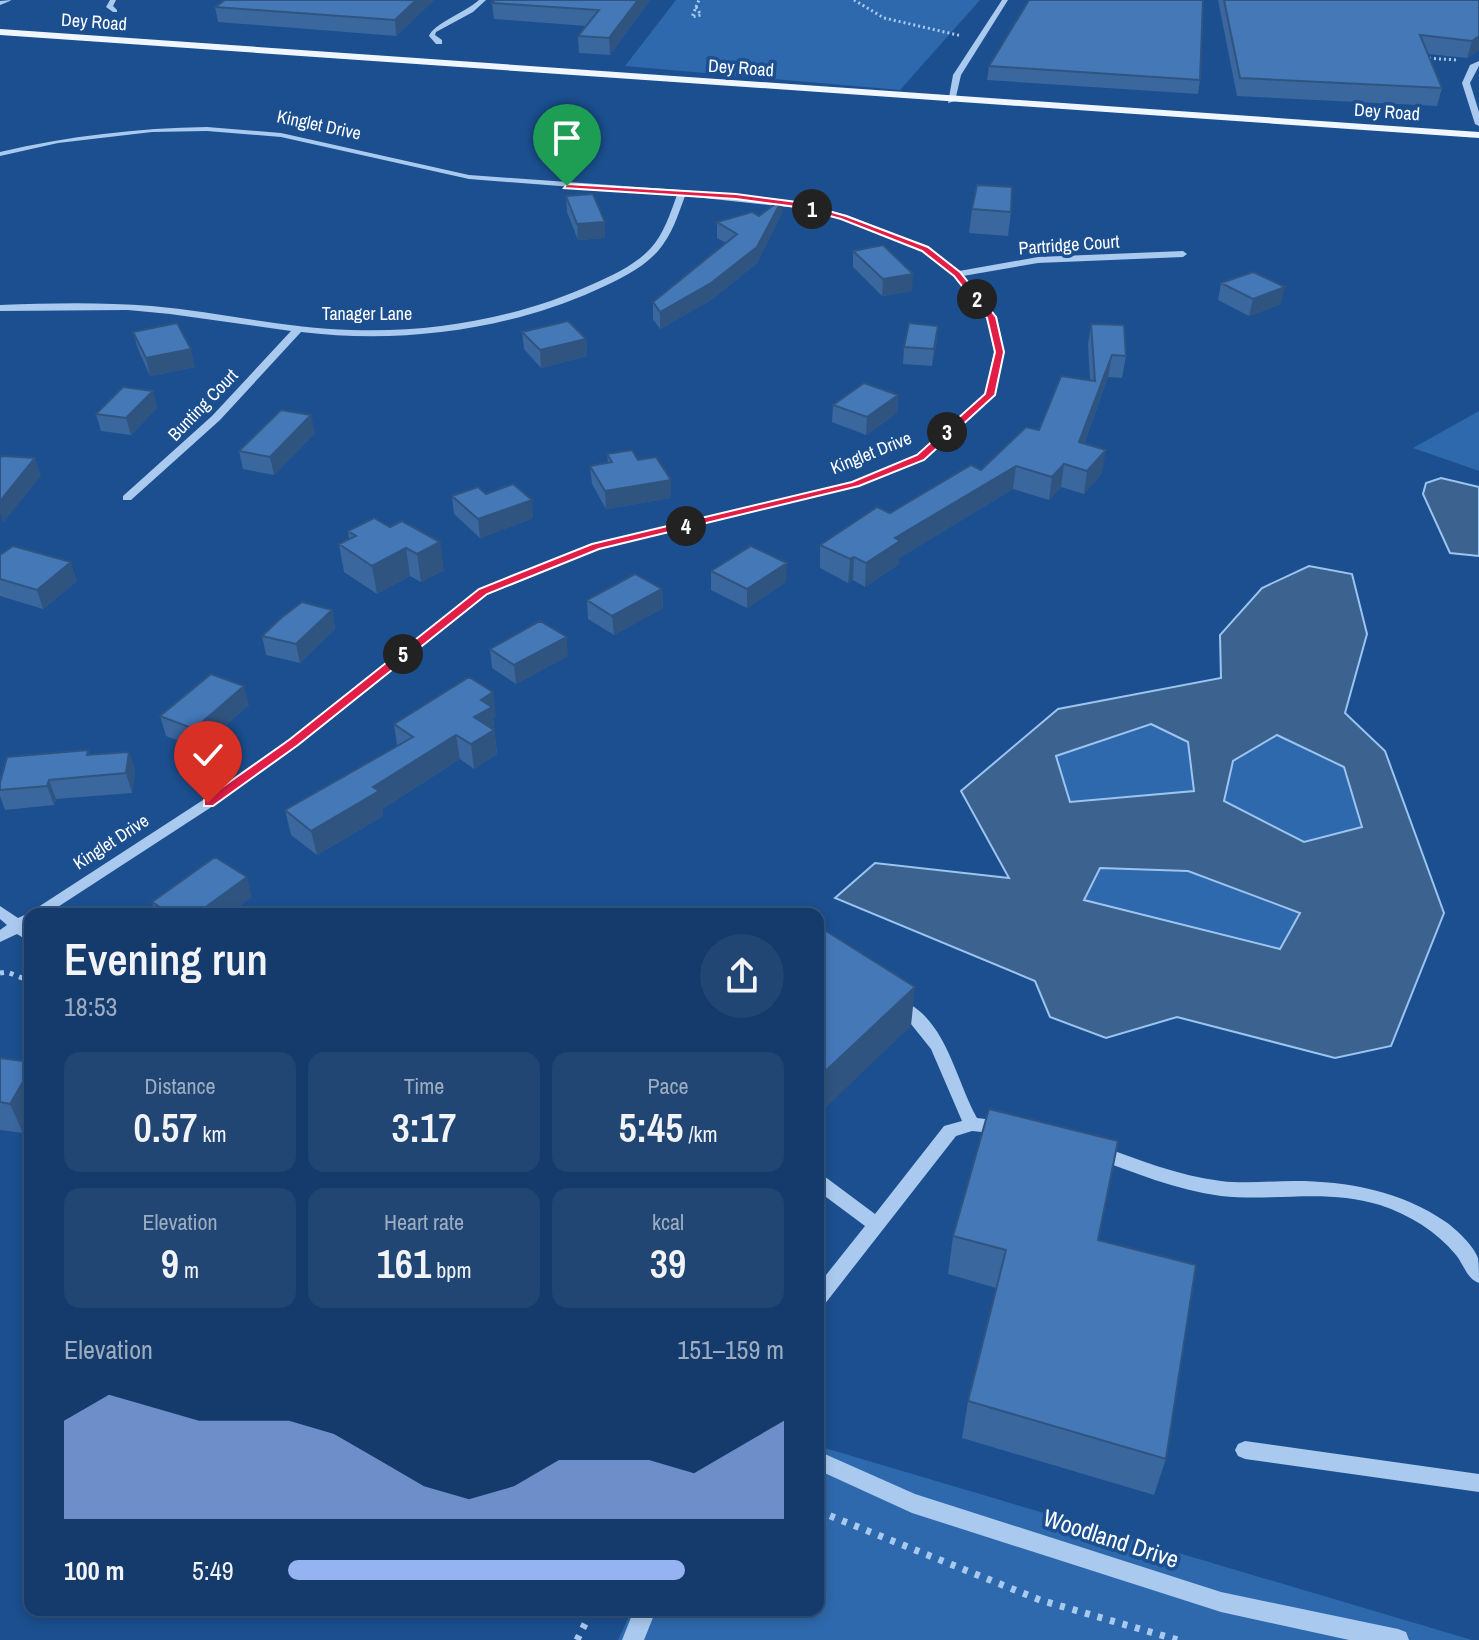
<!DOCTYPE html>
<html lang="en">
<head>
<meta charset="utf-8">
<style>
  body { margin:0; font-family:"Archivo Narrow",sans-serif; background:#214673; color:#f1f3f6; height:100vh; display:flex; flex-direction:column; font-size:30px; white-space:nowrap }
  * { box-sizing:border-box; margin:0 }
  p { font-size:26px; color:#9dadc1 }
  .icon { flex:none; width:44px; height:44px; fill:none; stroke:currentColor; stroke-width:2; stroke-linecap:round; stroke-linejoin:round }
  .map { position:relative; flex:1; overflow:hidden }
  .side { position:absolute; left:24px; top:908px; width:800px; height:708px; display:flex; flex-direction:column; background:#143b6b; border-radius:16px; box-shadow:0 4px 12px #0003,0 0 0 2px #33557e }
  .side>* { flex:none }
  .pin { position:absolute; display:grid; place-items:center; width:68px; height:68px; color:#fff; margin:-82px -34px; border-radius:50% 50% 50% 0; rotate:-45deg; box-shadow:0 0 8px #0007 }
  .pin .icon { rotate:45deg }
  .km { position:absolute; width:40px; height:40px; margin:-20px; border-radius:50%; background:#222; color:#fff; font-size:22px; line-height:40px; text-align:center }
  .round { display:grid; place-items:center; flex:none; width:84px; height:84px; border-radius:42px; background:#214673 }
  .head { display:flex; align-items:center; justify-content:space-between; height:136px; padding:0 40px }
  h1 { font-size:44px; font-weight:600; line-height:60px }
  .stats { display:grid; grid-template-columns:repeat(3,1fr); gap:12px; height:136px; padding:8px 40px }
  .stats div { display:grid; align-content:center; border-radius:16px; background:#214673; text-align:center }
  .stats b { font-size:40px; font-weight:600 }
  .stats small { font-size:22px; font-weight:400 }
  .stats p { font-size:22px }
  .chart { height:224px; padding:16px 40px }
  .chart p { display:flex; justify-content:space-between }
  .chart svg { width:100%; height:144px; margin-top:8px; fill:#95b2f1; opacity:.7 }
  ul { padding:0 40px; list-style:none; font-size:26px }
  li { display:grid; grid-template-columns:128px 96px 1fr; align-items:center; height:60px }
  li i { height:20px; border-radius:10px; background:#95b2f1 }
  .map>svg:first-child { display:block }
  .green { fill:#2e69ad }
  .water { fill:#3c6290; stroke:#9cc4f0; stroke-width:2; fill-rule:evenodd }
  .lines { fill:none; stroke-linecap:round; stroke-linejoin:round }
  .path-far2 { stroke:#a9c9ee; stroke-width:3; stroke-dasharray:2 3; stroke-linecap:butt }
  .path-far1 { stroke:#a9c9ee; stroke-width:5; stroke-dasharray:4 6; stroke-linecap:butt }
  .path { stroke:#a9c9ee; stroke-width:7; stroke-dasharray:5 8; stroke-linecap:butt }
  .minor { fill:#a9c9ee; fill-rule:evenodd }
  .major { fill:#f0f6ff; fill-rule:evenodd }
  .wall { fill:#3a679d }
  .shaded-wall { fill:#305480 }
  .building { fill:#4478b7; stroke:#305480; stroke-width:2 }
  .route { fill:#e11d48; stroke:#fff; stroke-width:2 }
  .labels { text-anchor:middle; stroke-width:7; stroke-linejoin:round; paint-order:stroke }
  .far-street-label { font-size:18px; fill:#fff; stroke:#1b4f8f }
  .near-street-label { font-size:24px; fill:#fff; stroke:#1b4f8f }
</style>
</head>
<body>
<div class="map">
<svg width="1479" height="1640" viewBox="0 0 1479 1640">
  <rect width="100%" height="100%" fill="#1b4f8f"/>
  <!-- green -->
  <path class="green" d="M676,0H980L900,90L625,66Z
    M1479,411V471L1413,448Z
    M1151,724L1188,742L1194,791L1070,802L1056,756Z
    M1277,735L1344,767L1362,827L1304,842L1223,801L1233,761Z
    M1100,868L1188,871L1300,913L1280,949L1083,900Z
    M818,1446L1472,1640H618L632,1610H818Z"/>
  <!-- water -->
  <path class="water" d="M1441,478L1479,487V556L1450,553L1423,494L1426,483Z
    M1309,566L1352,574L1367,634L1345,713L1385,751L1444,913L1391,1046L1335,1058L1177,1017L1106,1038L1050,1017L1035,981L835,898L875,863L1009,878L961,791L1058,709L1221,678L1220,635L1262,588ZM1151,724L1188,742L1194,791L1070,802L1056,756ZM1277,735L1344,767L1362,827L1304,842L1224,801L1233,761ZM1100,868L1188,871L1300,913L1280,949L1084,900Z"/>
  <g class="lines">
    <!-- path-far2 -->
    <path class="path-far2" d="M854,0L884,18L962,36
      M696,7L701,15L692,17Z
      M696,7L699,0
      M1424,58L1458,60"/>
    <!-- path-far1 -->
    <path class="path-far1" d="M0,973L7,972L30,981"/>
    <!-- path -->
    <path class="path" d="M818,1511L1040,1600L1178,1640
      M577,1640L592,1610"/>
    <!-- minor -->
    <path class="minor" d="M11,0L10,1L0,5V1Z
      M110,0H116L113,6L117,10V12H113L106,7Z
      M479,0H486L473,12L436,32L435,35L442,40V44H436L429,36C433,24 466,12 479,0Z
      M1002,0H1008L961,75L955,101L948,103L953,75Z
      M1479,61V66L1470,83L1479,112V126L1475,124L1462,83L1470,65Z
      M207,127L281,133L469,175L736,194L797,202L847,215L928,247L959,271L1038,257L1183,251L1187,254L1183,257L1038,263L963,276L997,317L1004,352L995,395L925,459L859,486L600,549L487,595L299,745L213,806L47,914H30V925L28,927L30,929V942L17,934L0,942V930L7,925L0,919V906L18,918L29,913L203,800L289,739L479,589L592,544L851,482L917,455L985,394L994,352L987,317L954,276L922,251L841,219L797,208L685,196C678,215 672,235 658,251C642,269 618,280 596,290C505,331 399,344 301,332L220,420L131,500H123V496L212,416L291,331L170,314L128,310L0,311V305C51,303 101,302 152,306C218,312 284,328 351,330C433,333 518,318 593,284C613,275 635,265 650,249C664,234 670,214 677,195L469,179L281,137L207,131L152,132L58,143L0,156V152C69,136 137,128 207,127Z
      M900,1000C945,1015 956,1081 977,1118L1009,1122L1011,1127L1009,1132L1003,1134L972,1131L956,1136L824,1305L818,1307V1285L865,1226L818,1191V1174L824,1176L875,1214L944,1126L962,1121L931,1049L911,1024L892,1006L894,1002Z
      M1097,1145C1138,1159 1178,1176 1221,1181C1245,1184 1269,1181 1294,1181C1348,1181 1401,1191 1446,1222C1457,1230 1473,1245 1478,1258C1479,1265 1479,1275 1479,1283C1467,1279 1464,1265 1456,1255C1436,1231 1410,1215 1380,1205C1325,1188 1275,1202 1221,1196C1176,1190 1133,1172 1091,1157L1089,1152L1091,1147Z
      M1245,1441L1479,1474V1492L1245,1459L1238,1456L1235,1450L1238,1444Z
      M818,1451L915,1494L1221,1592L1398,1629L1406,1632L1409,1640H1349L1221,1612L912,1513L818,1470Z
      M634,1610H656L644,1640H622Z"/>
    <!-- major -->
    <path class="major" d="M0,29L1479,132V138L0,35Z"/>
  </g>
  <!-- wall -->
  <path class="wall" d="M434,0L396,36L218,22L215,7Z
    M650,0L610,55L579,53L578,36L586,26L494,19L492,3Z
    M1218,0H1479V50L1467,58L1428,54L1442,88L1437,106L1237,96Z
    M989,66L1200,80L1198,94L987,80Z
    M566,196L605,222V238L578,240L567,212Z
    M972,209L1011,212L1008,236L969,233Z
    M782,213L757,263L711,300L660,329L653,319V302L726,243L717,238V222Z
    M853,251L912,291L882,296L853,267Z
    M1221,283L1281,304L1249,316L1218,300Z
    M1091,324L1126,356L1122,378L1108,377L1084,444L1102,473L1084,494L1061,487L1049,500L1013,489L899,558V564L865,587L853,580L848,583L820,568V545L981,470L1039,430L1090,380L1088,345Z
    M938,326L932,366L903,364L904,347Z
    M133,332L195,367L150,376L138,349Z
    M522,332L586,339L587,356L541,368L524,349Z
    M153,391L157,408L131,435L101,431L96,414Z
    M898,395L897,413L866,435L832,422L833,405Z
    M315,433L274,475L243,469L239,451Z
    M607,454L638,460L671,480V498L606,509L592,484L590,466L608,462Z
    M486,494L533,518L480,538L454,514L452,496Z
    M374,518L444,570L421,582L410,576L377,594L344,572L339,544L349,539L348,531Z
    M0,555L77,581L43,609L0,596Z
    M711,571L786,582L747,608L711,590Z
    M662,589L663,608L614,635L588,619L587,600Z
    M332,610L335,629L300,663L266,655L262,636Z
    M490,649L568,656L516,684L492,668Z
    M249,705L199,748L166,736L160,716Z
    M496,716L493,718L497,754L474,769L460,759L382,809L383,816L317,855L291,835L285,810L397,746L394,724Z
    M88,750L89,755L129,752L135,771L132,793L56,799L54,805L5,810L0,796V783Z
    M252,897L228,914H156L152,902Z
    M0,1058L23,1133L0,1130Z
    M953,1236L1098,1240L1166,1459L1154,1495L962,1438L968,1401L996,1288L948,1274Z"/>
  <!-- shaded-wall -->
  <path class="shaded-wall" d="M416,0H434L396,36L395,20Z
    M638,0H650L610,55L609,38Z
    M1479,36V50L1467,58L1472,41Z
    M783,198L782,213L757,263L711,300L660,329V312Z
    M605,222V238L578,240L577,224Z
    M913,274L912,291L882,296L883,279Z
    M1285,287L1281,304L1249,316L1253,299Z
    M938,326L937,343L932,366L934,349Z
    M586,339L587,356L541,368L540,350Z
    M191,349L195,367L150,376L146,358Z
    M1112,355L1108,377L1076,465L1079,442Z
    M153,391L157,408L131,435L126,418Z
    M898,395L897,413L866,435L867,417Z
    M311,415L315,433L274,475L270,457Z
    M1106,450L1102,473L1084,494L1087,471Z
    M35,458L41,476L3,523L0,513V501Z
    M1064,464L1061,487L1049,500L1052,477Z
    M1016,466L1013,489L899,558V564L865,587L866,563L895,538Z
    M671,480V498L606,509L605,491Z
    M532,500L533,518L480,538L478,519Z
    M440,542L444,570L421,582L417,554Z
    M406,548L410,576L377,594L372,566Z
    M854,557L853,580L848,583L850,559Z
    M71,562L77,581L43,609L37,590Z
    M787,563L786,582L747,608V589Z
    M662,589L663,608L614,635L612,616Z
    M332,610L335,629L300,663L296,644Z
    M567,637L568,656L516,684L514,665Z
    M244,686L249,705L199,748L194,729Z
    M493,692L496,716L493,718L497,754L474,769L471,744L474,717L481,700Z
    M456,735L460,759L382,809L383,816L317,855L311,831L373,787Z
    M129,752L135,771L132,793L126,773Z
    M49,780L56,799L54,805L47,786Z
    M247,877L252,897L228,914H196Z
    M915,987L911,1026L818,1115V1078Z
    M30,1070V1121L23,1133L10,1104Z"/>
  <!-- building -->
  <path class="building" d="M225,0H416L395,20L215,7Z
    M495,0H638L609,38L578,36L599,10L492,3Z
    M1029,0H1203L1200,80L989,66Z
    M1224,0H1479V36L1472,41L1420,35L1442,88L1240,78Z
    M977,185L1012,187L1011,212L972,209Z
    M593,194L605,222L577,224L566,196Z
    M783,198L757,247L711,283L660,312L653,302L737,234L717,222L752,212L759,216Z
    M883,245L913,274L883,279L853,251Z
    M1253,272L1285,287L1253,299L1221,283Z
    M568,321L586,339L540,350L522,332Z
    M177,323L191,349L146,358L133,332Z
    M909,323L938,326L934,349L904,347Z
    M1091,324L1124,325L1126,356L1112,355L1079,442L1106,450L1087,471L1064,464L1052,477L1016,466L895,538L900,541L866,563L854,557L850,559L820,545L877,507L890,513L971,465L981,470L1026,427L1039,430L1061,376L1095,381Z
    M864,383L898,395L867,417L833,405Z
    M123,387L153,391L126,418L96,414Z
    M281,410L311,415L270,457L239,451Z
    M632,450L638,460L656,457L671,480L605,491L590,466L612,462L607,454Z
    M2,456L35,458L0,501V458Z
    M513,484L532,500L478,519L452,496L478,487L486,494Z
    M374,518L390,527L402,521L440,542L417,554L406,548L372,566L339,544L356,536L348,531Z
    M13,546L71,562L37,590L0,579V555Z
    M751,546L787,563L747,589L711,571Z
    M635,574L662,589L612,616L587,600Z
    M302,602L332,610L296,644L262,636L281,618Z
    M540,621L567,637L514,665L490,649Z
    M211,674L244,686L194,729L160,716Z
    M469,677L493,692L481,700L492,707L474,717L494,730L471,744L456,735L373,787L379,791L311,831L285,810L413,737L394,724Z
    M88,750L87,755L129,752L126,773L49,780L47,786L0,790V783L7,757Z
    M215,857L247,877L196,914H171L152,902Z
    M818,926L915,987L818,1078Z
    M0,1058L30,1062V1070L10,1104L0,1102Z
    M989,1109L1118,1141L1098,1240L1196,1265L1166,1459L968,1401L1006,1250L953,1236Z"/>
  <!-- route -->
  <path class="route" d="M567,184L736,194L797,202L846,216L928,247L960,272L996,317L1004,352L995,395L924,460L859,486L599,549L487,594L298,745L213,806H204V800L289,740L479,589L592,544L852,482L917,455L985,394L995,352L987,318L954,276L922,251L841,219L797,207L736,199L564,188Z"/>
  <g class="labels">
    <!-- far-street labels -->
    <g class="far-street-label">
      <text transform="translate(94 22) rotate(4)" y="6">Dey Road</text>
      <text transform="translate(741 68) rotate(4)" y="6">Dey Road</text>
      <text transform="translate(1387 112) rotate(4)" y="6">Dey Road</text>
      <text transform="translate(319 125) rotate(12)" y="6">Kinglet Drive</text>
      <text transform="translate(1069 245) rotate(-4)" y="6">Partridge Court</text>
      <text x="367" y="320">Tanager Lane</text>
      <text transform="translate(203 405) rotate(-46)" y="6">Bunting Court</text>
      <text transform="translate(871 453) rotate(-22)" y="6">Kinglet Drive</text>
      <text transform="translate(111 842) rotate(-33)" y="6">Kinglet Drive</text>
    </g>
    <!-- near-street labels -->
    <g class="near-street-label">
      <text transform="translate(1111 1539) rotate(18)" y="8">Woodland Drive</text>
    </g>
  </g>
</svg>
<div class="pin" style="left:567px;top:186px;background:#1e9e55"><svg class="icon" aria-label="arrive" viewBox="0 0 24 24"><path d="M6 21V4h12l-3 4 3 4H6"/></svg></div>
<div class="pin" style="left:208px;top:803px;background:#d93025"><svg class="icon" aria-label="check" viewBox="0 0 24 24"><path d="M5 12l5 5 9-10"/></svg></div>
<b class="km" style="left:812px;top:209px">1</b>
<b class="km" style="left:977px;top:299px">2</b>
<b class="km" style="left:947px;top:432px">3</b>
<b class="km" style="left:686px;top:526px">4</b>
<b class="km" style="left:403px;top:654px">5</b>
<section class="side">
<div class="head"><div><h1>Evening run</h1><p>18:53</p></div><a class="round"><svg class="icon" aria-label="share" viewBox="0 0 24 24"><path d="M12 15V3M7 8l5-5 5 5M5 13v7h14v-7"/></svg></a></div>
<div class="stats">
<div><p>Distance</p><b>0.57<small> km</small></b></div>
<div><p>Time</p><b>3:17</b></div>
<div><p>Pace</p><b>5:45<small> /km</small></b></div>
</div>
<div class="stats">
<div><p>Elevation</p><b>9<small> m</small></b></div>
<div><p>Heart rate</p><b>161<small> bpm</small></b></div>
<div><p>kcal</p><b>39</b></div>
</div>
<div class="chart"><p><span>Elevation</span>151–159 m</p>
<svg viewBox="0 0 160 44" preserveAspectRatio="none"><path d="M0 44V14L10 6L20 10L30 14L40 14L50 14L60 18L70 26L80 34L90 38L100 34L110 26L120 26L130 26L140 30L150 22L160 14V44z"/></svg>
</div>
<ul>
<li><b>100 m</b>5:49<i style="width:80%"></i></li>
</ul>
</section>
</div>
</body>
</html>
